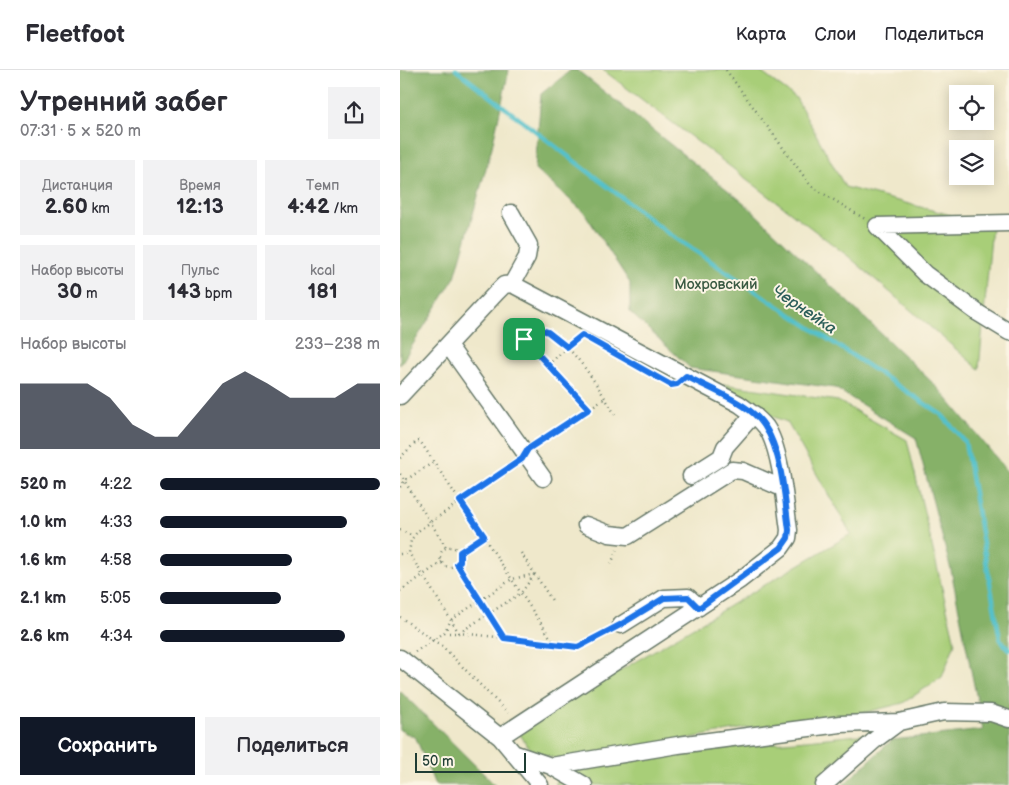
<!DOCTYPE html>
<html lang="ru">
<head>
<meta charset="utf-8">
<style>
  body { margin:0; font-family:"Balsamiq Sans",sans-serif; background:#f2f2f3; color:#2b2b33; height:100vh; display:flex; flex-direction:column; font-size:19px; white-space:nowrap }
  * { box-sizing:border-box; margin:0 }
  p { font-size:16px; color:#7c7c81 }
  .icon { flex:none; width:28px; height:28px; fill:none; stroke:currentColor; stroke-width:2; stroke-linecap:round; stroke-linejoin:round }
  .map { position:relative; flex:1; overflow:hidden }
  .side { display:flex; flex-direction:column; background:#fff; width:400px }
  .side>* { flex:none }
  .controls { position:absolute; left:549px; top:15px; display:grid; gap:10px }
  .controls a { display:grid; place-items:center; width:45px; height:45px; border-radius:0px; background:#fff; box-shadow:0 2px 12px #0003; font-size:25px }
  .scale { position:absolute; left:15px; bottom:12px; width:111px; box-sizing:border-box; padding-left:5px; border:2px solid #1f3d34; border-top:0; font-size:14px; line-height:18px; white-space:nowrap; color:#1f3d34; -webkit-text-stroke:4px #fcf5e5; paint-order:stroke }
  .pin { position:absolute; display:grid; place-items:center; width:42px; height:42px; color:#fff; margin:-21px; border-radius:10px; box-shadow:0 2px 8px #0006 }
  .round { display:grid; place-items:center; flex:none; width:52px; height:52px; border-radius:0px; background:#f2f2f3 }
  .summary { display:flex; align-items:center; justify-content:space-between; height:85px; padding:0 20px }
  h1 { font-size:28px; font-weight:700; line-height:38px }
  .metrics { display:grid; grid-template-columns:repeat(3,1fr); gap:8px; height:85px; padding:5px 20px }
  .metrics div { display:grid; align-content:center; border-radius:0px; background:#f2f2f3; text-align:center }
  .metrics b { font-size:21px; font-weight:700 }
  .metrics small { font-size:14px; font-weight:400 }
  .metrics p { font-size:14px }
  .chart { height:140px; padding:10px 20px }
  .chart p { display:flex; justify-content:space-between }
  .chart svg { width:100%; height:90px; margin-top:5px; fill:#111827; opacity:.7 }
  .button { display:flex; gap:10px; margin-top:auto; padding:10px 20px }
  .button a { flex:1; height:58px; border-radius:0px; background:#111827; color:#fff; font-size:20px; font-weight:700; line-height:58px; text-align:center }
  .button a+a { background:#f2f2f3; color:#2b2b33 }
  ul { padding:0 20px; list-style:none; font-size:16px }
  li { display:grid; grid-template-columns:80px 60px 1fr; align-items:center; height:38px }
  li i { height:12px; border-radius:6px; background:#111827 }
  header { display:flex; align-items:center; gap:30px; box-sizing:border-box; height:70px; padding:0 25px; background:#fff; border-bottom:1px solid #e1e1e2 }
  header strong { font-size:24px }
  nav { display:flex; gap:28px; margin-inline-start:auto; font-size:18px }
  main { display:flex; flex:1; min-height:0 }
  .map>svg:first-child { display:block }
  .green { fill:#a8ce78; stroke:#648656 }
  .forest { fill:#86b168; stroke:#52774e }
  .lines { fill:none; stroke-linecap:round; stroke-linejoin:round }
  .stream { stroke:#54c1cb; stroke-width:4.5 }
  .minor-casing { stroke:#687969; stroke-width:19 }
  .path { stroke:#687969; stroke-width:2.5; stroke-dasharray:1 4; stroke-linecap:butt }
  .minor { stroke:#fff; stroke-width:16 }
  .route-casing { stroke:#fff; stroke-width:10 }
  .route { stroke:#1a73e8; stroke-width:6 }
  .labels { text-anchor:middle; stroke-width:4; stroke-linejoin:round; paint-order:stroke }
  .park-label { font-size:15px; fill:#3a5a42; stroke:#fcf5e5 }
  .water-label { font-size:16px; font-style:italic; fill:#2c5e5a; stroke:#fcf5e5 }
</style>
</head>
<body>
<header>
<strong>Fleetfoot</strong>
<nav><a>Карта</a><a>Слои</a><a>Поделиться</a></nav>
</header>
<main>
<section class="side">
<div class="summary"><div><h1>Утренний забег</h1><p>07:31 · 5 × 520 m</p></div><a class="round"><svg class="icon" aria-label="share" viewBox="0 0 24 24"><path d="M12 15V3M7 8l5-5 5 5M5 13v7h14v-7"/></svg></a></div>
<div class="metrics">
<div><p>Дистанция</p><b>2.60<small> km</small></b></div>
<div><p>Время</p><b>12:13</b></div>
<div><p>Темп</p><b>4:42<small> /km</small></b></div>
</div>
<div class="metrics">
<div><p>Набор высоты</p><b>30<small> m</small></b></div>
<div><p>Пульс</p><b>143<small> bpm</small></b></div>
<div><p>kcal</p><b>181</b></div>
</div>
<div class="chart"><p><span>Набор высоты</span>233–238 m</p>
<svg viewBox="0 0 160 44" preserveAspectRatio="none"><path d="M0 44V12L10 12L20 12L30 12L40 19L50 32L60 38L70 38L80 25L90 12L100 6L110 12L120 19L130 19L140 19L150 12L160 12V44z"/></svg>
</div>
<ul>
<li><b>520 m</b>4:22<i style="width:100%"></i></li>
<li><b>1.0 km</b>4:33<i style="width:85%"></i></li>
<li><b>1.6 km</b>4:58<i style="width:60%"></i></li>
<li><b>2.1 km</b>5:05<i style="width:55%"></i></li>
<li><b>2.6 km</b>4:34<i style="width:84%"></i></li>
</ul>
<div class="button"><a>Сохранить</a><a>Поделиться</a></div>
</section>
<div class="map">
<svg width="609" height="715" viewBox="0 0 609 715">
  <rect width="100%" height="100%" fill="#fcf5e5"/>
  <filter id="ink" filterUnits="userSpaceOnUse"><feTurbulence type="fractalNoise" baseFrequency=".02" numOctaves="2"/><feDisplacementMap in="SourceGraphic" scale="10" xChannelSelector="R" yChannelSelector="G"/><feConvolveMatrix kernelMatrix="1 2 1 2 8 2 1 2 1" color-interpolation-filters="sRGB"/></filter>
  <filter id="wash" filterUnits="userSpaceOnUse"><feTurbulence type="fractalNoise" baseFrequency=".0096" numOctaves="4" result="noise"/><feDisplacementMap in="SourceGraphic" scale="20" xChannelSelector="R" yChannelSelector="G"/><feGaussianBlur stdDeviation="1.12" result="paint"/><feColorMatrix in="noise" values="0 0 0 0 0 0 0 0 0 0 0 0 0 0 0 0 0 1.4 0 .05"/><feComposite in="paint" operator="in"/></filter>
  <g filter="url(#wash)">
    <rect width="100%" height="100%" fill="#efe8cb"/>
    <!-- green -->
    <path class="green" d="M203,0H358L396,28L445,117L592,156L579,299L448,186Z
      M323,314L438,331L507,370L555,573L542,607L503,633L463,643L346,658L162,691L130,680L118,661L451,464L387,352L359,341Z
      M480,663L435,715H156V705L248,685Z"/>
    <!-- forest -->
    <path class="forest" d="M0,0H109L92,77L55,207L0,295Z
      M171,0H177L344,133L538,318L609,403V715H443L492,670L583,660L551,500L516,368L435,318L290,298L230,242V213L184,142L135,99L141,24Z
      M0,621L93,713L95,715H35L16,668L0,660Z"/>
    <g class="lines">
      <!-- stream -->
      <path class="stream" d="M56,0L268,163L542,345L565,372L600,569L609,580"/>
    </g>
  </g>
  <g filter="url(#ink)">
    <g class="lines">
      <defs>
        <path id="minor" d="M111,143L129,175L127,187L112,214
          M477,156L525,204L578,243L609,262
          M477,156L609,153
          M48,275L143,408
          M0,326L97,222L104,215L112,214L339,334C349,341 358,347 366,357C381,379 385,432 389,460L388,468L381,478L340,510L100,667
          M291,406L321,387L325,377L354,344
          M186,455L209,464L228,466L332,400L343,401L382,418
          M221,555L264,528L288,527L299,537
          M0,588L100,667L140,715
          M113,683L151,696L184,715
          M151,696L278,675L440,654L499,652
          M424,715L476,669L499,652L544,642L591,643L609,649"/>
      </defs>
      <!-- minor casing -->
      <use href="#minor" class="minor-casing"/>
      <!-- path -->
      <path class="path" d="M326,0L411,116L465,149
        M148,295L178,267
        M189,339L124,269L123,264L130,258C162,253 203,324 217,348
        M136,374L205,328
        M0,388L17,371H20L154,573L178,577L209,561
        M114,394L18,461L11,470L9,483L59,563L154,573
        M0,404L46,477
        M0,417L4,411L34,392
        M0,460L13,466
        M40 487a10 10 0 1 1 20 0a10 10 0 1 1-20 0Z
        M60,482L84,466
        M121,483L153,532
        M0,484L9,483
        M211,494L217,480
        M57,495L104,567
        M0,521L42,492
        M0,547L42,576L108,643
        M44,563H59L121,523L134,505
        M15,582L44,563L51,550L112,509L135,504"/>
      <!-- minor -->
      <use href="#minor" class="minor"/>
    </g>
  </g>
  <g class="lines" filter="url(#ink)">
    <defs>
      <path id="route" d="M133,257L148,262L167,277L182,265L271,315L277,314L286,306C308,318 335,328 354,344C382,367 384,426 389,460L388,468L381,478L299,538L288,527L264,528L220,555L178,577L104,568L57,494L60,491V482L84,466L60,431L122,389L128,379L189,339L124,269L123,264Z"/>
    </defs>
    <!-- route casing -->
    <use href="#route" class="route-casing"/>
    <!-- route -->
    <use href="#route" class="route"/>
  </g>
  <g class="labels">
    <!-- park labels -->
    <g class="park-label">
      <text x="316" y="219">Мохровский</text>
    </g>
    <!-- water labels -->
    <g class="water-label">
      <text transform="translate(405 239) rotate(34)" y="6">Чернейка</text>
    </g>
  </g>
</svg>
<div class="controls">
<a><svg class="icon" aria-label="locate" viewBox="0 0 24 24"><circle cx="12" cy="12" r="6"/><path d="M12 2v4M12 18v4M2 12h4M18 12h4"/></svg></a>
<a><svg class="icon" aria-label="layers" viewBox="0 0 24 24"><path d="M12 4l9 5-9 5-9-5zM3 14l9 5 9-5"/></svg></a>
</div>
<div class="scale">50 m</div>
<div class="pin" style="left:124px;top:269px;background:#1e9e55"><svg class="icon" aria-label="arrive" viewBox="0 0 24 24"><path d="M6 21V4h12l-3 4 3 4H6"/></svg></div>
</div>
</main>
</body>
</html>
